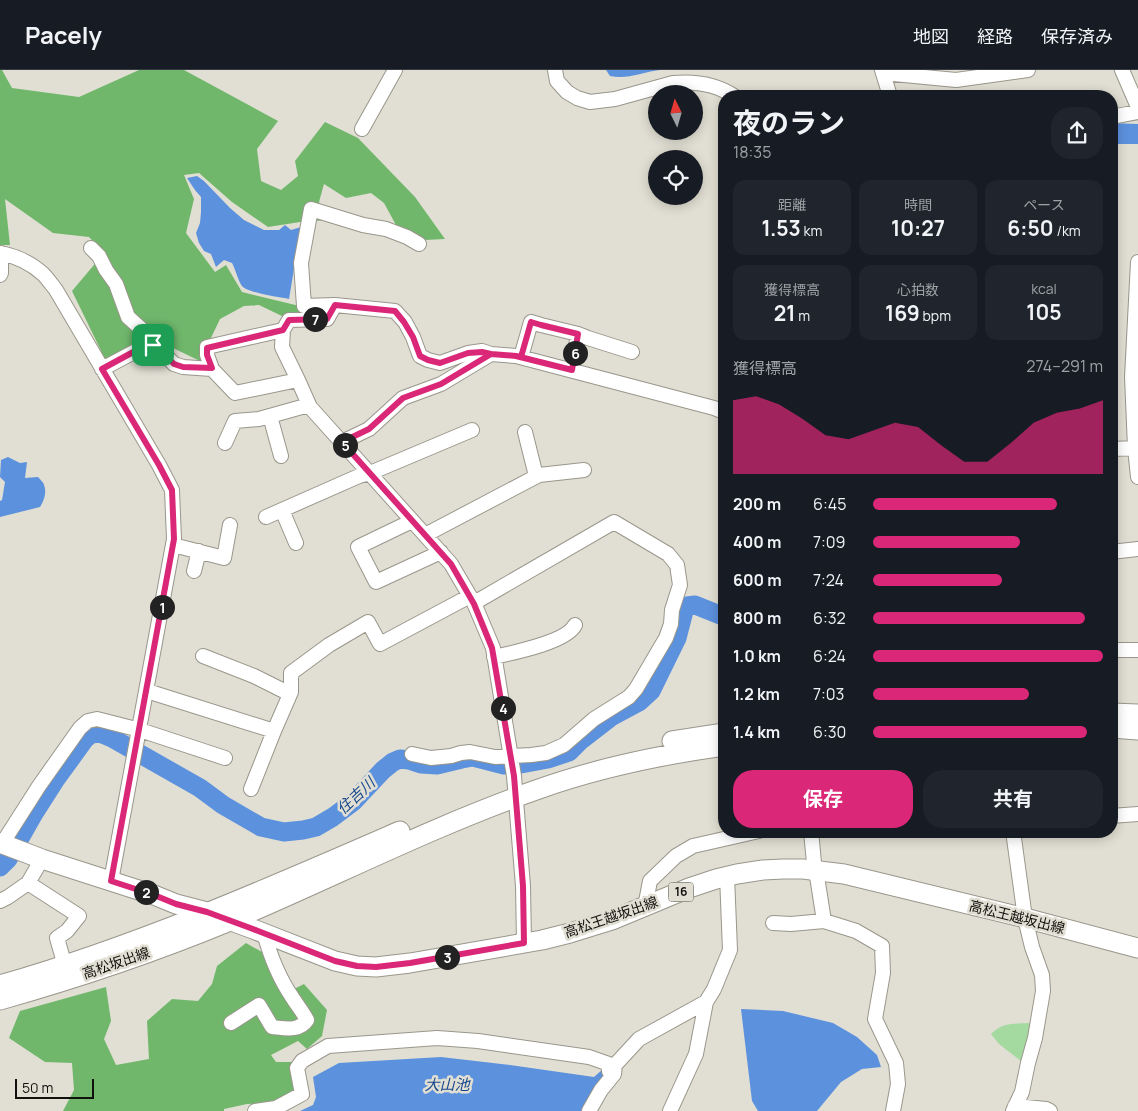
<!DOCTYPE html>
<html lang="ja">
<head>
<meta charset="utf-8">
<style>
  body { margin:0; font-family:Manrope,"Noto Sans JP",sans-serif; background:#20242c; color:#f1f3f6; height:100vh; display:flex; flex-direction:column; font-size:19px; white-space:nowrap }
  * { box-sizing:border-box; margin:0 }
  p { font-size:16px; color:#9ea1a6 }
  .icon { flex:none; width:28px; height:28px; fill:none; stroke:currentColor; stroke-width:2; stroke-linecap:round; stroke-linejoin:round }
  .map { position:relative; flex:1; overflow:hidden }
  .details { position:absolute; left:718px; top:20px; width:400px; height:748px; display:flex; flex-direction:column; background:#171b24; border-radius:20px; box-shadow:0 2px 12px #0003 }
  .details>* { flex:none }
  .needle { width:32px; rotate:355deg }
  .buttons { position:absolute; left:648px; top:15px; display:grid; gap:10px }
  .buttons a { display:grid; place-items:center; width:55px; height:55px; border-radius:50%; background:#171b24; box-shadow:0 2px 12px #0003; font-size:25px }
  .scale { position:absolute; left:15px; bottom:12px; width:79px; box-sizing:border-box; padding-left:5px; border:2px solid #11100c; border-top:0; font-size:14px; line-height:18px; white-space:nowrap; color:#11100c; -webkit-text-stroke:4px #e1dfd3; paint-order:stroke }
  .pin { position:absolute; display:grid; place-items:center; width:42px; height:42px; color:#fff; margin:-21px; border-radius:10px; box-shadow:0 2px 8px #0006 }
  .km { position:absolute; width:25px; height:25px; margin:-12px; border-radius:50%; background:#222; color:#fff; font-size:14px; line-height:25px; text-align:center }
  .round { display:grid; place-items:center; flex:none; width:52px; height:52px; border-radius:20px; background:#20242c }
  .headline { display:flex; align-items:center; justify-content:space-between; height:85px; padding:0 15px }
  h1 { font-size:28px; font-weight:700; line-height:38px }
  .stats { display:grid; grid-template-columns:repeat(3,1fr); gap:8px; height:85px; padding:5px 15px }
  .stats div { display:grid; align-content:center; border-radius:12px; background:#20242c; text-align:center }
  .stats b { font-size:21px; font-weight:700 }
  .stats small { font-size:14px; font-weight:400 }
  .stats p { font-size:14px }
  .chart { height:140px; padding:10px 15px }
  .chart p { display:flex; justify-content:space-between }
  .chart svg { width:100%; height:90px; margin-top:5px; fill:#db2777; opacity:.7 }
  .cta { display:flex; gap:10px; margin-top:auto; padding:10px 15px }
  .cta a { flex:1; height:58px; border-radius:20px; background:#db2777; color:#fff; font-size:20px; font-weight:700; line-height:58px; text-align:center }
  .cta a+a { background:#20242c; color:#f1f3f6 }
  ul { padding:0 15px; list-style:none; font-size:16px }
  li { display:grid; grid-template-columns:80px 60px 1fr; align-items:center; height:38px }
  li i { height:12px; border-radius:6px; background:#db2777 }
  header { display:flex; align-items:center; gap:30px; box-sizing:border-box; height:70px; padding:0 25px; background:#171b24; border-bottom:1px solid #363941 }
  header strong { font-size:24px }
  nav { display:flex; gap:28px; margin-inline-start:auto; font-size:18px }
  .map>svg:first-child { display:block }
  .green { fill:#a4d9a0 }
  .forest { fill:#70b76c }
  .water { fill:#5c91de }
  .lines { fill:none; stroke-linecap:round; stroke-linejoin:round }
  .river { stroke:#5c91de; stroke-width:19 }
  .minor-casing { stroke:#99968b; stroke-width:16 }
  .major-casing { stroke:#99968b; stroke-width:21 }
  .minor { stroke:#fff; stroke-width:14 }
  .major { stroke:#fff; stroke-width:19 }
  .route-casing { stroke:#fff; stroke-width:10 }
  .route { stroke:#db2777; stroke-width:6 }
  .labels { text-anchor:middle; stroke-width:5; stroke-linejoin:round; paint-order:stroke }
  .shield { fill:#e1dfd3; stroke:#4f4e48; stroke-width:1 }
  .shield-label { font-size:12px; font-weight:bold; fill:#11100c }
  .street-label { font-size:14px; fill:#11100c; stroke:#e1dfd3 }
  .water-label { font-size:15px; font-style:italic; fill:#16478d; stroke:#e1dfd3 }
</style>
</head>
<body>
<header>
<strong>Pacely</strong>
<nav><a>地図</a><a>経路</a><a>保存済み</a></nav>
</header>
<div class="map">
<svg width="1138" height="1041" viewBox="0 0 1138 1041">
  <rect width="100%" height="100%" fill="#e1dfd3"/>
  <!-- green -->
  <path class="green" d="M1029,953C1031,970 1033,978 1021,991L999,974L991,964C1003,952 1013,954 1029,953Z"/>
  <!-- forest -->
  <path class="forest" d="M0,0H2L12,18L79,27L139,0H184L278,51L257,79L261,111L281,120L298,106L295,91L325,52L358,68L415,127L445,169L425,170L396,155L384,133L371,123L346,128L324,114L319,132L327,150L300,152L268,157L232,132L199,103L184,105L194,129L186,163L215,202L226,195L242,222L312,239L304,246L284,247L259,235L244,236L220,249L200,291L173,278L147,271L106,291L72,221L104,183L89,167L53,163L5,129L10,175H0Z
    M246,873L262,882L284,924L304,914L327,940L322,966L307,979L298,971L271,985L276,992H293L295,1008L294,1022L276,1033L247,1034L224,1039V1041H63L74,1020L72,993L45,992L9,968L20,941L106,917L111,951L104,969L116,995L149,989L147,951L172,929L198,931L212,914L217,896Z"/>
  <!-- water -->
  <path class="water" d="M606,0H660C642,2 627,10 610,6Z
    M1111,53L1138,54V74H1111Z
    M197,106L204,111L230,138L244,150L264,160H279L285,155L291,160L301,157L289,229C279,227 248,223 242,216C239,213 235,198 232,193L224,190L216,197L211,184L204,181L199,173L196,163L200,153L201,142V127L195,120L187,108Z
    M8,387L20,393L27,392L25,408L38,407C39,408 44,413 44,415C47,422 44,431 40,437L0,447V431L2,430L5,412L0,407L1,390Z
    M741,939L783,941L833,953L857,967L877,985L881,997L862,999L841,1012L817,1041H758L752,1031Z
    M441,987L510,995L594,1007L603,999L607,1003L584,1041H300L313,1035L316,1027L313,1007L339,993Z"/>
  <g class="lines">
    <!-- river -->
    <path class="river" d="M0,797L8,789L33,745L56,709L85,669L91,664L100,663L112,668L200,718L223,735L261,757L284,762L303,760L316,757L333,747L353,732L383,700L393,692L400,689L409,690L421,694L437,695L462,689L473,687L504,695L521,694L548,689L569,682L580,671L611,647L639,632L651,621L677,568L684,541L687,536L695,535L720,545H724"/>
    <defs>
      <path id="minor" d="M555,0L557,11L567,22L577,28L590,32L615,29L673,13C694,11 716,14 734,26
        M882,0L890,26
        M1122,0L1138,37
        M883,3L956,10L1028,0
        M1111,47L1138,42
        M362,59L395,0
        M419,174L407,167L386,159L363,155L311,139L301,193L304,236L335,235L395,241L405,252L413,267L420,286L428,290L440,293L468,283L482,281L491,284L516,286L714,338L724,342
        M91,178L99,186L106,200L116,214L128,247L149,266L153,275
        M0,183C16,186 31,193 43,204C48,209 52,215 56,220L159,395L172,420L174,469L111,811
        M1138,192L1132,307L1135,378L1138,407
        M0,205L1,203V183
        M283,260L289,250L327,249L335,235
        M521,287L531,252L541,255L578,264L588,268L632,282
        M102,299L149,274L156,276L174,294L183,297L212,299L235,323L298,310L310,337L451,494L474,533L493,578L514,706L523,816L524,873
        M212,299L207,285V277L283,260L282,277L298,310
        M572,300L578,264
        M270,346L281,386
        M525,362L536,406
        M342,372L369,359L403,328L441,314L491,284
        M225,373L235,351L259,349L309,335
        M1111,379L1138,378
        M282,440L296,473
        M266,447L359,406L370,403L472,360
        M412,451L358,477L376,512L441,482
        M425,465L539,405L584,400
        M173,475L224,488L230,455
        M1111,482L1138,479
        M194,501L199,481
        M1111,580H1138
        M203,586L254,606L290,624
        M494,587C512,583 567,572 575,555
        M147,621L274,661L291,622V603L329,575L368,552L380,574L470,526
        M412,684L431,688L451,686L461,683L470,682L495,687L531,685L546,683L564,675L594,649L629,627L636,619L666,568L671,554L672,540L680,515L677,495L668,484L614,452L474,533
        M251,719L274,661
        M1111,746L1138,744
        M811,761L814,793L816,800L824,851L856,861L882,876L883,903L875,949L896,993L898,1014L893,1041
        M2,774L39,716L80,658L88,651L97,649L140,660L225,688
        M28,813L79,846L67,861L57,868L65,896
        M0,831L8,827L28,813L42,789
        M645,837L650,811L676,786L693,776L759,761
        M773,853L791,854L824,851
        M231,953L259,935L272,957C284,958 299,962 307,950C303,942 297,935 292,927C279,908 270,885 264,863
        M1015,1036L1046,1039L1050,1041
        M276,1038L302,1024L297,998L302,991L328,976L437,968L478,971L589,987L609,994V1001L614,1004
        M255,1041L276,1038L277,1041
        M589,1041L601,1020L614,1004L615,995L639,969L706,932
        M670,1041L696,984L706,932L714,919L730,880L727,806
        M1013,1041L1022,1022L1028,993L1035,968L1043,921L1042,905L1032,877L1025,848L1013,761"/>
      <path id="major" d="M1111,643L1138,644
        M1111,658L1138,660
        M672,671L724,663
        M0,773L42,789L154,825L176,834L207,842L253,859L335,891L357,896L376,897L410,893L542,870L570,863L612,850L689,818L716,809L737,804L763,800L783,799H803L844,804L1025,848L1138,878
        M0,915C137,876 269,818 400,761
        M0,930C78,908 155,882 230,851C332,808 431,757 536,720C597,698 660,685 724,676"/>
    </defs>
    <!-- minor casing -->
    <use href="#minor" class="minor-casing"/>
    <!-- major casing -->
    <use href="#major" class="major-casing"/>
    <!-- minor -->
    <use href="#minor" class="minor"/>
    <!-- major -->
    <use href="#major" class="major"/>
  </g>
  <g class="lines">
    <defs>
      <path id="route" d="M153,275L148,274L102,299L159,395L172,420L174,469L111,811L154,825L176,834L207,842L253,859L335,891L357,896L376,897L410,893L524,873L523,816L514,706L492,578L474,534L451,494L342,372L369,359L403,328L441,314L491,284L516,286L521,287L531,252L541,255L578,264L572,300L516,286L491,284L482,282L468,283L440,293L428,290L420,286L413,267L404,252L395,241L335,235L327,249L289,250L283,260L207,278V285L212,298L183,297L174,294L156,276L153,275"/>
    </defs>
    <!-- route casing -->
    <use href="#route" class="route-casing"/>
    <!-- route -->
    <use href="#route" class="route"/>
  </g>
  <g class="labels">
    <!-- shield labels -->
    <rect class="shield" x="668.5" y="812.5" width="25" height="19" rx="4"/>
    <g class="shield-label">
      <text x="681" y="826">16</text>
    </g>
    <!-- street labels -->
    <g class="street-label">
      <text transform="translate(611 847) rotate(-19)" y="5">高松王越坂出線</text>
      <text transform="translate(1017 847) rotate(14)" y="5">高松王越坂出線</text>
      <text transform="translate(116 893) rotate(-19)" y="5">高松坂出線</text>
    </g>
    <!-- water labels -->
    <g class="water-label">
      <text transform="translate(356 726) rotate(-43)" y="5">住吉川</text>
      <text x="447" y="1020">大山池</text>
    </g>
  </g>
</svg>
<div class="buttons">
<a><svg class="needle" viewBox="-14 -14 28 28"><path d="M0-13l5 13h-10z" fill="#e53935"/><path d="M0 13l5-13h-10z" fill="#9ea1a6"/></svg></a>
<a><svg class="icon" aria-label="locate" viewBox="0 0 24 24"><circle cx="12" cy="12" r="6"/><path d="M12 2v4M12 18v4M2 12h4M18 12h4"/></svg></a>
</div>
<div class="scale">50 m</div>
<div class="pin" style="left:153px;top:275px;background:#1e9e55"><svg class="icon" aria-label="arrive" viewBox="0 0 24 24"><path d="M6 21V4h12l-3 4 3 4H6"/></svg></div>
<b class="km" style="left:162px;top:537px">1</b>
<b class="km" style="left:146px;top:822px">2</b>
<b class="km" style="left:447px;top:887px">3</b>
<b class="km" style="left:503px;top:638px">4</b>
<b class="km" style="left:345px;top:375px">5</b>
<b class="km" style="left:575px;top:283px">6</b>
<b class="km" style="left:315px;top:249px">7</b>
<section class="details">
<div class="headline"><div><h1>夜のラン</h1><p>18:35</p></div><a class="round"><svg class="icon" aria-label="share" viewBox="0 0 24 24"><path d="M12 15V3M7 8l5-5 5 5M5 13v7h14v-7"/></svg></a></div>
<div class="stats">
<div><p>距離</p><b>1.53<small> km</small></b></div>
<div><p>時間</p><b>10:27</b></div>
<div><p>ペース</p><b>6:50<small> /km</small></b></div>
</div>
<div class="stats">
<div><p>獲得標高</p><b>21<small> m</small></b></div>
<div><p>心拍数</p><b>169<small> bpm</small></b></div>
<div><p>kcal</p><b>105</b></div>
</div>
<div class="chart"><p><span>獲得標高</span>274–291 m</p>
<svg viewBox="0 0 160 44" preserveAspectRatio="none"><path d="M0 44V8L10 6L20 10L30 17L40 25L50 27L60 23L70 19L80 21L90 30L100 38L110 38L120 29L130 19L140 14L150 12L160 8V44z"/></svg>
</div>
<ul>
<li><b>200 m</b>6:45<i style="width:80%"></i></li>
<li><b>400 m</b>7:09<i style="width:64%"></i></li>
<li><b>600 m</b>7:24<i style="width:56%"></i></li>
<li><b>800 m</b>6:32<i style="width:92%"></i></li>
<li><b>1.0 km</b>6:24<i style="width:100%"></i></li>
<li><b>1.2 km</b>7:03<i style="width:68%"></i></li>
<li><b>1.4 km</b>6:30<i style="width:93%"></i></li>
</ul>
<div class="cta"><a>保存</a><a>共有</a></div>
</section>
</div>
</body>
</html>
